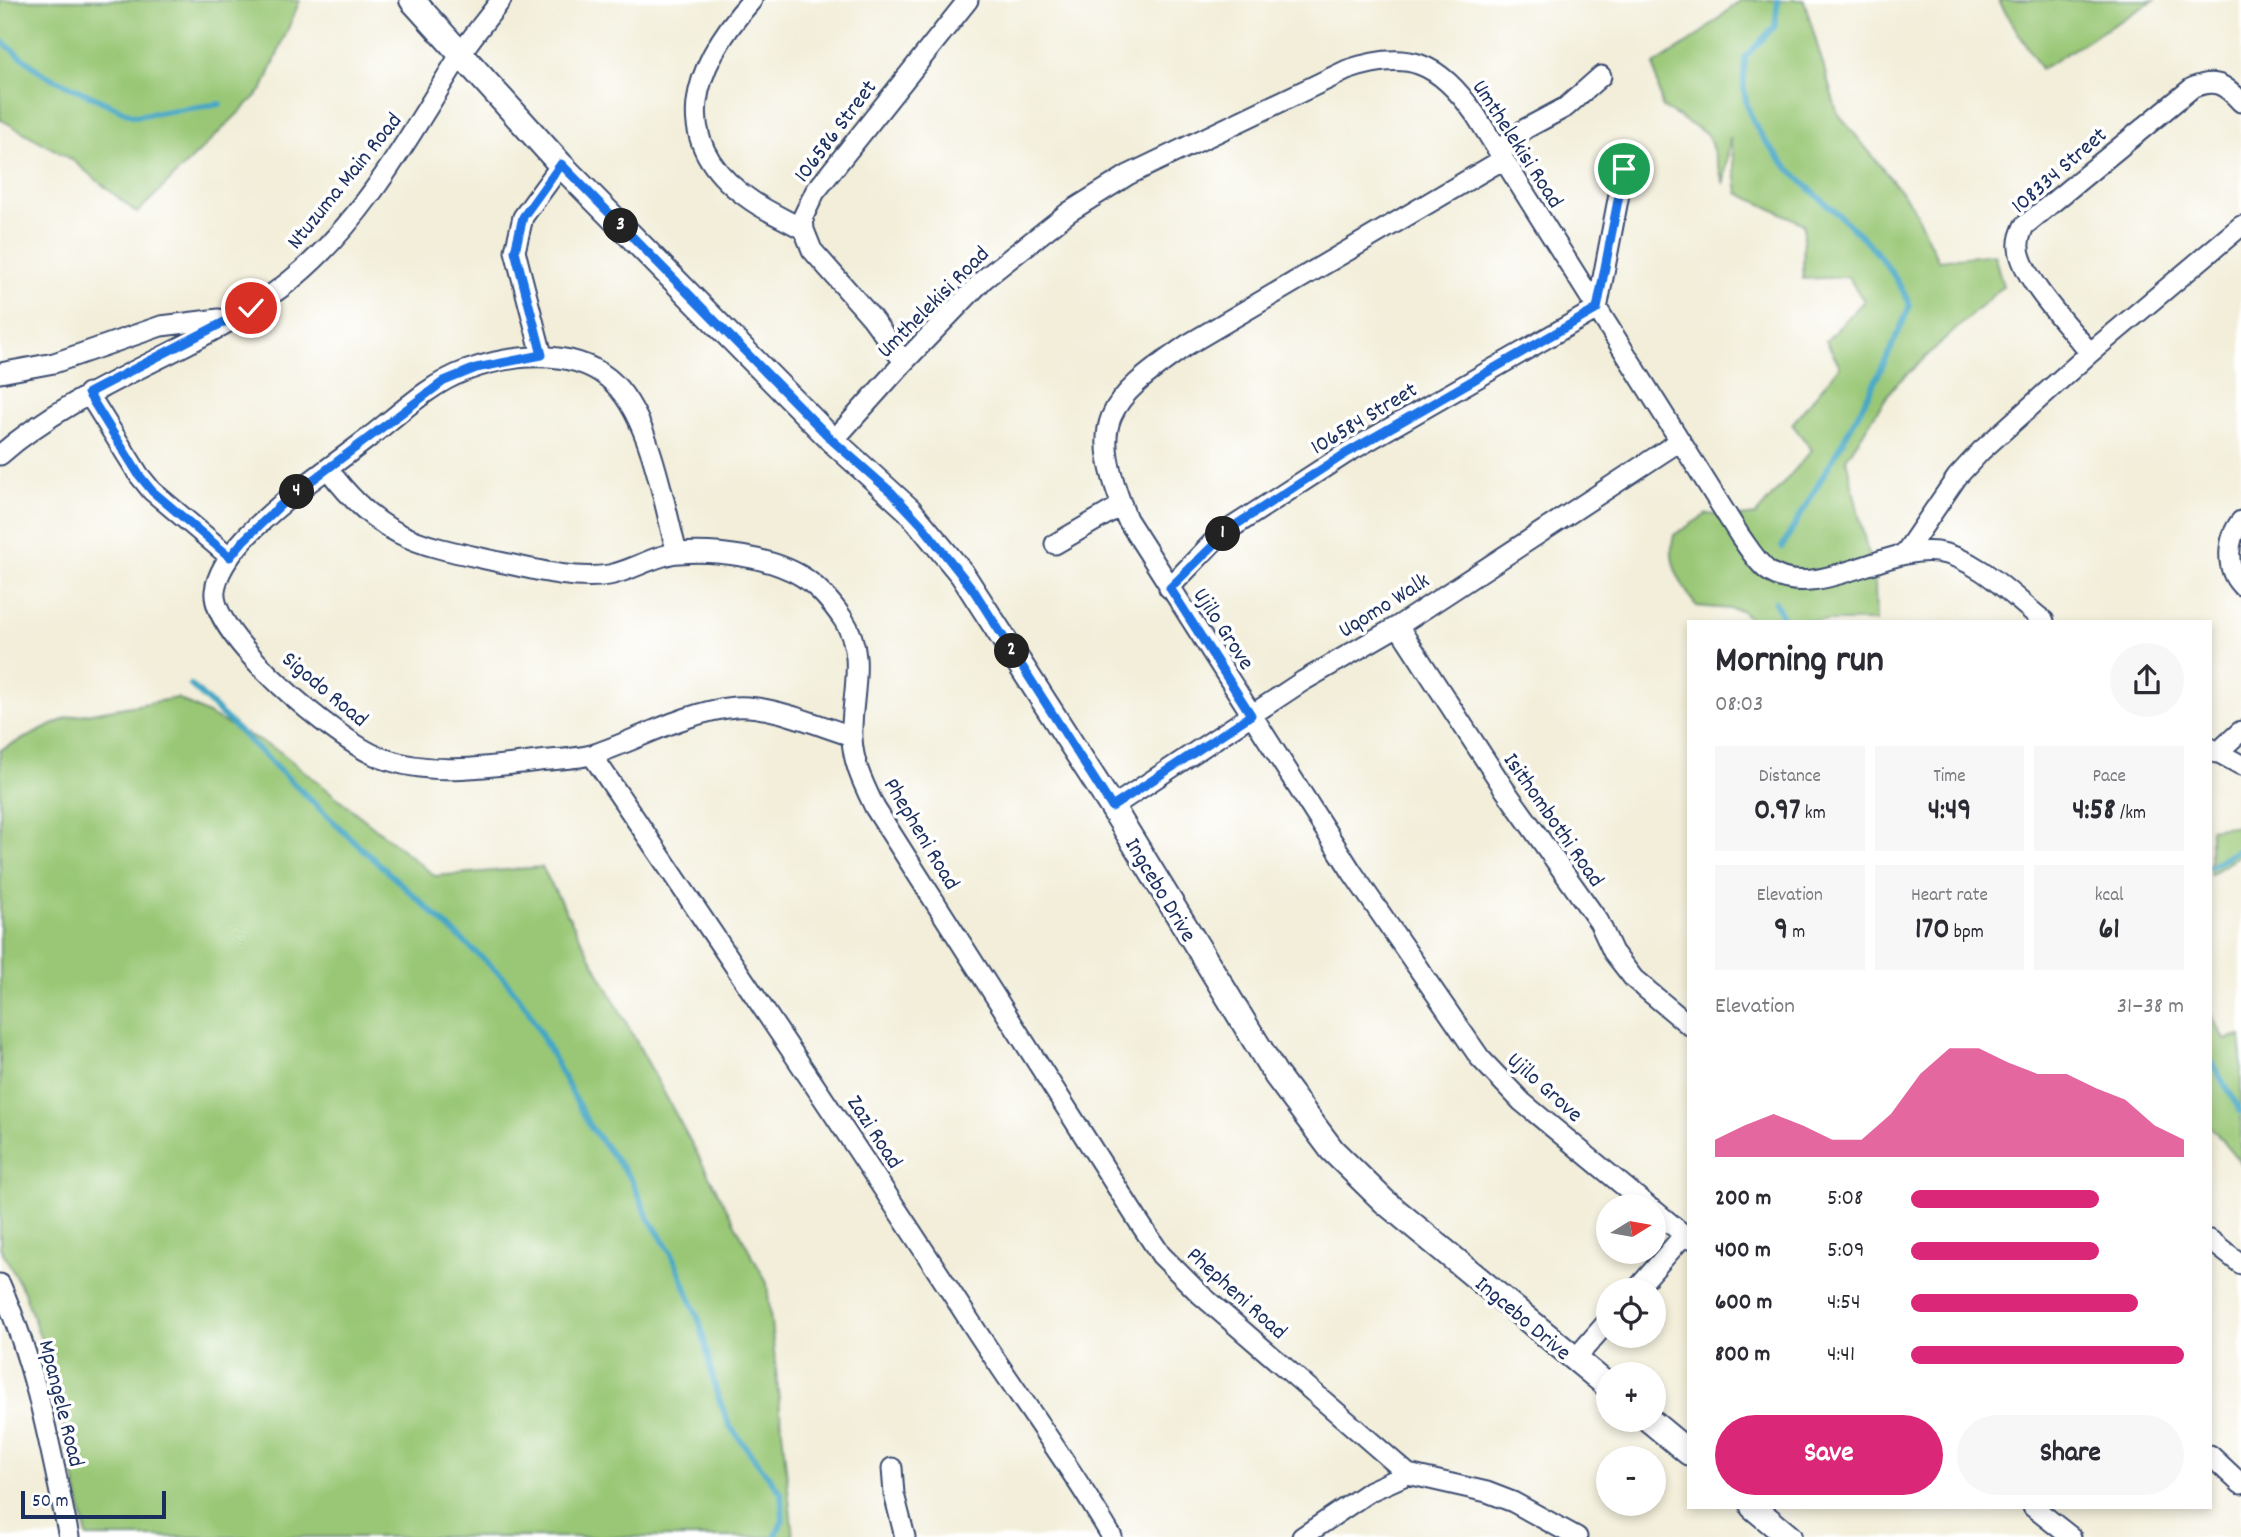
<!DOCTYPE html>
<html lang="en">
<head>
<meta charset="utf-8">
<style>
  body { margin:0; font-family:Dekko,sans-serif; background:#f7f7f7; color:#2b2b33; height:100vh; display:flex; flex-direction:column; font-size:26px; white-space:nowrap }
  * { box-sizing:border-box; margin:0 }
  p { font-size:23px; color:#7c7c81 }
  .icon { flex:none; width:38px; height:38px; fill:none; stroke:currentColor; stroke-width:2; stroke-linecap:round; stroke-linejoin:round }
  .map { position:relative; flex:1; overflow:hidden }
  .side { position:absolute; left:1687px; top:620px; width:525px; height:889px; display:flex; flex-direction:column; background:#fff; border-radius:0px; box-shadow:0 4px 10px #0003 }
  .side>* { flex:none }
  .needle { width:46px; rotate:79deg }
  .buttons { position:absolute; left:1596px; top:1194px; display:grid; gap:14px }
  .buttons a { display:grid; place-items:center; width:70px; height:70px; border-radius:50%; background:#fff; box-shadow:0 4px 10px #0003; font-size:35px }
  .scale { position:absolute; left:21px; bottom:18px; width:145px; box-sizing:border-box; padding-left:7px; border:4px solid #1b2f5e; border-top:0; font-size:19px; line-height:24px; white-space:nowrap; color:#1b2f5e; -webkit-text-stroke:5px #fff; paint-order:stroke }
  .pin { position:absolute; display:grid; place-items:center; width:60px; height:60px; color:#fff; margin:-30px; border:4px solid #fff; border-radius:50%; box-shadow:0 2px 7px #0007 }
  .km { position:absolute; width:35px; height:35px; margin:-18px; border-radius:50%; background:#222; color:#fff; font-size:19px; line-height:35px; text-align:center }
  .round { display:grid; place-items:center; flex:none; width:74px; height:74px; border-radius:37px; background:#f7f7f7 }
  .head { display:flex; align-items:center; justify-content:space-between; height:119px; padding:0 28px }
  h1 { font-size:38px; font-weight:700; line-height:52px }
  .stats { display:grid; grid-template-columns:repeat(3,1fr); gap:10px; height:119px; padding:7px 28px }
  .stats div { display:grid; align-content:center; border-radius:0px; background:#f7f7f7; text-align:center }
  .stats b { font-size:30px; font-weight:700 }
  .stats small { font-size:19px; font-weight:400 }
  .stats p { font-size:19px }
  .chart { height:196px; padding:14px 28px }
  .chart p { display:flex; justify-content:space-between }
  .chart svg { width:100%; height:126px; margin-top:7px; fill:#db2777; opacity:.7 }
  .button { display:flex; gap:14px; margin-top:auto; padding:14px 28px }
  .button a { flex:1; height:80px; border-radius:42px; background:#db2777; color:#fff; font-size:28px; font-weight:700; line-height:80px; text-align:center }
  .button a+a { background:#f7f7f7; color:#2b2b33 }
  ul { padding:0 28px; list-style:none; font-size:23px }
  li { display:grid; grid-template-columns:112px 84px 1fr; align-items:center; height:52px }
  li i { height:18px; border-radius:9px; background:#db2777 }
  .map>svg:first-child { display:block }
  .green { fill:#99c775; stroke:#5a7b6a; stroke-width:2 }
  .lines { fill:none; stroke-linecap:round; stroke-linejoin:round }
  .stream { stroke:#45a7c4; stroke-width:6 }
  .minor-casing { stroke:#3b4c70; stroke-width:23 }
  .major-casing { stroke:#3b4c70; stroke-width:28 }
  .minor { stroke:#fff; stroke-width:19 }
  .major { stroke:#fff; stroke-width:24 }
  .route-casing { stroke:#fff; stroke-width:14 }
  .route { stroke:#1a73e8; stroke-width:9 }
  .labels { text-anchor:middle; stroke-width:7; stroke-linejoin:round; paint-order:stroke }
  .street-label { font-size:23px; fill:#1b2f5e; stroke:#fff }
</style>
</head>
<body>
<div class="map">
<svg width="2241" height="1537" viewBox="0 0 2241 1537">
  <rect width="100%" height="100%" fill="#fff"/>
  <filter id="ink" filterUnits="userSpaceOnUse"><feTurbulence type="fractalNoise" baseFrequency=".0143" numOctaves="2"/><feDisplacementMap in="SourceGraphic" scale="14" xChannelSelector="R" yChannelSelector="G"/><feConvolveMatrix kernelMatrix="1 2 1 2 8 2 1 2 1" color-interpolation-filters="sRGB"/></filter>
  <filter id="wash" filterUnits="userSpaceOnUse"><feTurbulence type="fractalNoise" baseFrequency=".00686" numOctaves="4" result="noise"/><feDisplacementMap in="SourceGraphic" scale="28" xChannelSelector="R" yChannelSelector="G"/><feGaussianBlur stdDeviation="1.57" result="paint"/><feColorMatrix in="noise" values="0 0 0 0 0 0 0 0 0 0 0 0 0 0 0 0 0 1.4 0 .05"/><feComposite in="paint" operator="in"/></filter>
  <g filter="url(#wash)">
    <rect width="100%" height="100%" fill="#f2eed9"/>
    <!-- green -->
    <path class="green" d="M0,0H300L263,89L137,213L71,159L0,119Z
      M1741,0H1804L1837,112L1912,205L1938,260L1994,254L2003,286L1893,387L1846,459L1875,584L1876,621H1752L1741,610L1696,606C1681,584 1666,562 1674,535L1707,514L1740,517L1756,515L1812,450L1792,424L1840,366L1826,341L1864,301L1848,277L1803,279L1804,224L1738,193L1730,137L1724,184L1708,135L1662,107L1654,65L1695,38Z
      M1998,0H2154L2041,69Z
      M177,698L279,751L435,876L542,867L767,1283L793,1537H87L49,1362L24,1292L0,1247V750L69,717Z
      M2241,825V854L2210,875V829Z
      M2210,1012L2225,1040L2241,1036V1163L2210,1126Z"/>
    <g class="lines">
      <!-- stream -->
      <path class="stream" d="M1778,0L1775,26L1745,57C1745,67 1743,79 1744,89C1749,151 1830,201 1868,243C1886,262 1899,281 1910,305C1876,390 1827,468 1782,547
        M0,40L43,74L134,116L220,104
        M1775,602L1784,621
        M191,685L344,832L503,977L527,1008L589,1125L631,1179L648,1217L672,1254L700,1323L716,1391L729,1425L781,1493L783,1520L775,1537
        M2210,867L2241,848
        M2210,1060L2241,1112"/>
    </g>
  </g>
  <g filter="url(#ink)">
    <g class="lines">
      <defs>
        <path id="minor" d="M752,0C693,66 664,142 752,201C768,212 787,220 804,230
          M1601,76L1566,107L1525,129L1504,146L1502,160L1187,345C1104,403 1088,421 1127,519L1352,872L1480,1058L1522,1102L1648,1206
          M2090,353C2071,329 2021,278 2019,248C2018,240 2021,233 2024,226L2192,88C2215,78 2225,84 2241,102
          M542,355L515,251L523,217L561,165
          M904,362L871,317L812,250L804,230L803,217L815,192L968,0
          M0,373L54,363L161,326L219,319
          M88,393L139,475L152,491L230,557
          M833,441L904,362L984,279L1069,212L1128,175L1347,70C1408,49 1438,62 1475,114L1740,536C1748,547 1756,561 1767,570C1812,604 1885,545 1937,552C1978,558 2013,597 2044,621
          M0,455C87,379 202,351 291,280C364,221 411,133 460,55C472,36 488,18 501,0
          M328,469C384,544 424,545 509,564C540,571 577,580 609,575C632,571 656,554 679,553C716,550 772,557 803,577C820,588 832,603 843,619C868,656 850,698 852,738C853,764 864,785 875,808L1139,1222L1161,1255L1200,1294L1408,1474
          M2241,521C2227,538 2225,569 2241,585
          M1055,544L1122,505
          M677,553C663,502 650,412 608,378C569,347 508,355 465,371C429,384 397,416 367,439C326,471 282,499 246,537C233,551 217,572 215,591C210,636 339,742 379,757C432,777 484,767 539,761C557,759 578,759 595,754C642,738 685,712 735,707C769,704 819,726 852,736
          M1905,553L1957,477L1981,451L2090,353L2241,226
          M1169,588L1213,542L1231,528L1345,454L1597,309L1624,168
          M1398,626L1505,790L1599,922L1613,952L1634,979L1689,1025
          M2210,748L2241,765
          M2217,753L2241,731
          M592,755C721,945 850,1136 975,1329C1020,1398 1070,1465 1112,1537
          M1112,807L1303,681L1398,626L1680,441
          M1654,1210L1689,1239
          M2210,1240L2241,1264
          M0,1284C36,1365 51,1451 69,1537
          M1636,1290L1684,1235
          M1575,1359L1608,1321
          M2210,1455L2241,1484
          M892,1468L894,1494L905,1537
          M2033,1507L2071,1537
          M1302,1537L1370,1491L1408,1474L1487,1492L1513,1502L1577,1537"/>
        <path id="major" d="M412,0L561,165L833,441L909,510L962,574L1112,807L1276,1075L1332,1150L1384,1201L1608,1386
          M1648,1419L1689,1453
          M1753,1507L1789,1537"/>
      </defs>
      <!-- minor casing -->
      <use href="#minor" class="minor-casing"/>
      <!-- major casing -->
      <use href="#major" class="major-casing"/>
      <!-- minor -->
      <use href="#minor" class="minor"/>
      <!-- major -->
      <use href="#major" class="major"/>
    </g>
  </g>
  <g class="lines" filter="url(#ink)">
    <defs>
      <path id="route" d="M251,308L88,393L139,475L152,491L230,557L244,540L286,500L444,381L476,368L542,355L515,251L523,217L561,164L833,441L892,493L921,524L974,591L1112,807L1251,715L1170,588L1231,528L1345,454L1597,309L1624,169"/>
    </defs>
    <!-- route casing -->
    <use href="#route" class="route-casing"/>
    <!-- route -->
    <use href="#route" class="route"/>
  </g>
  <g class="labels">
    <!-- street labels -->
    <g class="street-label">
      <text transform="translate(834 130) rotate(-53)" y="8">106586 Street</text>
      <text transform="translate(1519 143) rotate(57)" y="8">Umthelekisi Road</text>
      <text transform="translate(2058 169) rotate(-41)" y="8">108334 Street</text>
      <text transform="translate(343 180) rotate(-51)" y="8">Ntuzuma Main Road</text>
      <text transform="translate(932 301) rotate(-45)" y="8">Umthelekisi Road</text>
      <text transform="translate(1363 417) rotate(-31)" y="8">106584 Street</text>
      <text transform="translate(1383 604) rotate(-32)" y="8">Uqomo Walk</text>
      <text transform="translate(1225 628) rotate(57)" y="8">Ujilo Grove</text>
      <text transform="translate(326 688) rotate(40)" y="8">Sigodo Road</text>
      <text transform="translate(1555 819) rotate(55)" y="8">Isithombothi Road</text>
      <text transform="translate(923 833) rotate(59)" y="8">Phepheni Road</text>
      <text transform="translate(1162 889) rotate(59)" y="8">Ingcebo Drive</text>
      <text transform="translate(1546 1086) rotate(42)" y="8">Ujilo Grove</text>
      <text transform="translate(876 1131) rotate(57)" y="8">Zazi Road</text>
      <text transform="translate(1238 1292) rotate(42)" y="8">Phepheni Road</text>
      <text transform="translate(1524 1317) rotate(40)" y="8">Ingcebo Drive</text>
      <text transform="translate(63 1403) rotate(76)" y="8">Mpangele Road</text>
    </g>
  </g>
</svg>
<div class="buttons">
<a><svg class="needle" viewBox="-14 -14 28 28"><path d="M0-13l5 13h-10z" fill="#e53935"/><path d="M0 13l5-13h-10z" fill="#7c7c81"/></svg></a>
<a><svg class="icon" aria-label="locate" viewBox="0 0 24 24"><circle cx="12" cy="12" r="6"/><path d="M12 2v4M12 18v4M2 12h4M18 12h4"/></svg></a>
<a>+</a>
<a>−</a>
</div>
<div class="scale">50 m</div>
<div class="pin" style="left:1624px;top:169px;background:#1e9e55"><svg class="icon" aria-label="arrive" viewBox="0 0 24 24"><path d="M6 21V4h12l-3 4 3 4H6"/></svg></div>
<div class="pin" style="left:251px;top:308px;background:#d93025"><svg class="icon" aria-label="check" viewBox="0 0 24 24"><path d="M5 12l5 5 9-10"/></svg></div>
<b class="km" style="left:1223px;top:534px">1</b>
<b class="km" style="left:1012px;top:651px">2</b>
<b class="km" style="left:621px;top:226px">3</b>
<b class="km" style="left:297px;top:492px">4</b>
<section class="side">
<div class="head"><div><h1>Morning run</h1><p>08:03</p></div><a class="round"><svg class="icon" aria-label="share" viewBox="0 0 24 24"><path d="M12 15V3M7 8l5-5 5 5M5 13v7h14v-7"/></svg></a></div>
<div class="stats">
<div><p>Distance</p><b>0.97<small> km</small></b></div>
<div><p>Time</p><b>4:49</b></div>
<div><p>Pace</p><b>4:58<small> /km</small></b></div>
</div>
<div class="stats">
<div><p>Elevation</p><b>9<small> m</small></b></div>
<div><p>Heart rate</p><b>170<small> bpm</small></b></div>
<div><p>kcal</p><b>61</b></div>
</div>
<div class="chart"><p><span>Elevation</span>31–38 m</p>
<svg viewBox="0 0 160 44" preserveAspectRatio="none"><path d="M0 44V38L10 33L20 29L30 33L40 38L50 38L60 29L70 15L80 6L90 6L100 11L110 15L120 15L130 20L140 24L150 33L160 38V44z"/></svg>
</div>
<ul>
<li><b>200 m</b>5:08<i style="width:69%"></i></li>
<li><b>400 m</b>5:09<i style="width:69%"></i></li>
<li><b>600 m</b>4:54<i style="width:83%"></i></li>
<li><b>800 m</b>4:41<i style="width:100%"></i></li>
</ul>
<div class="button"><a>Save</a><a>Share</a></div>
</section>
</div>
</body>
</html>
